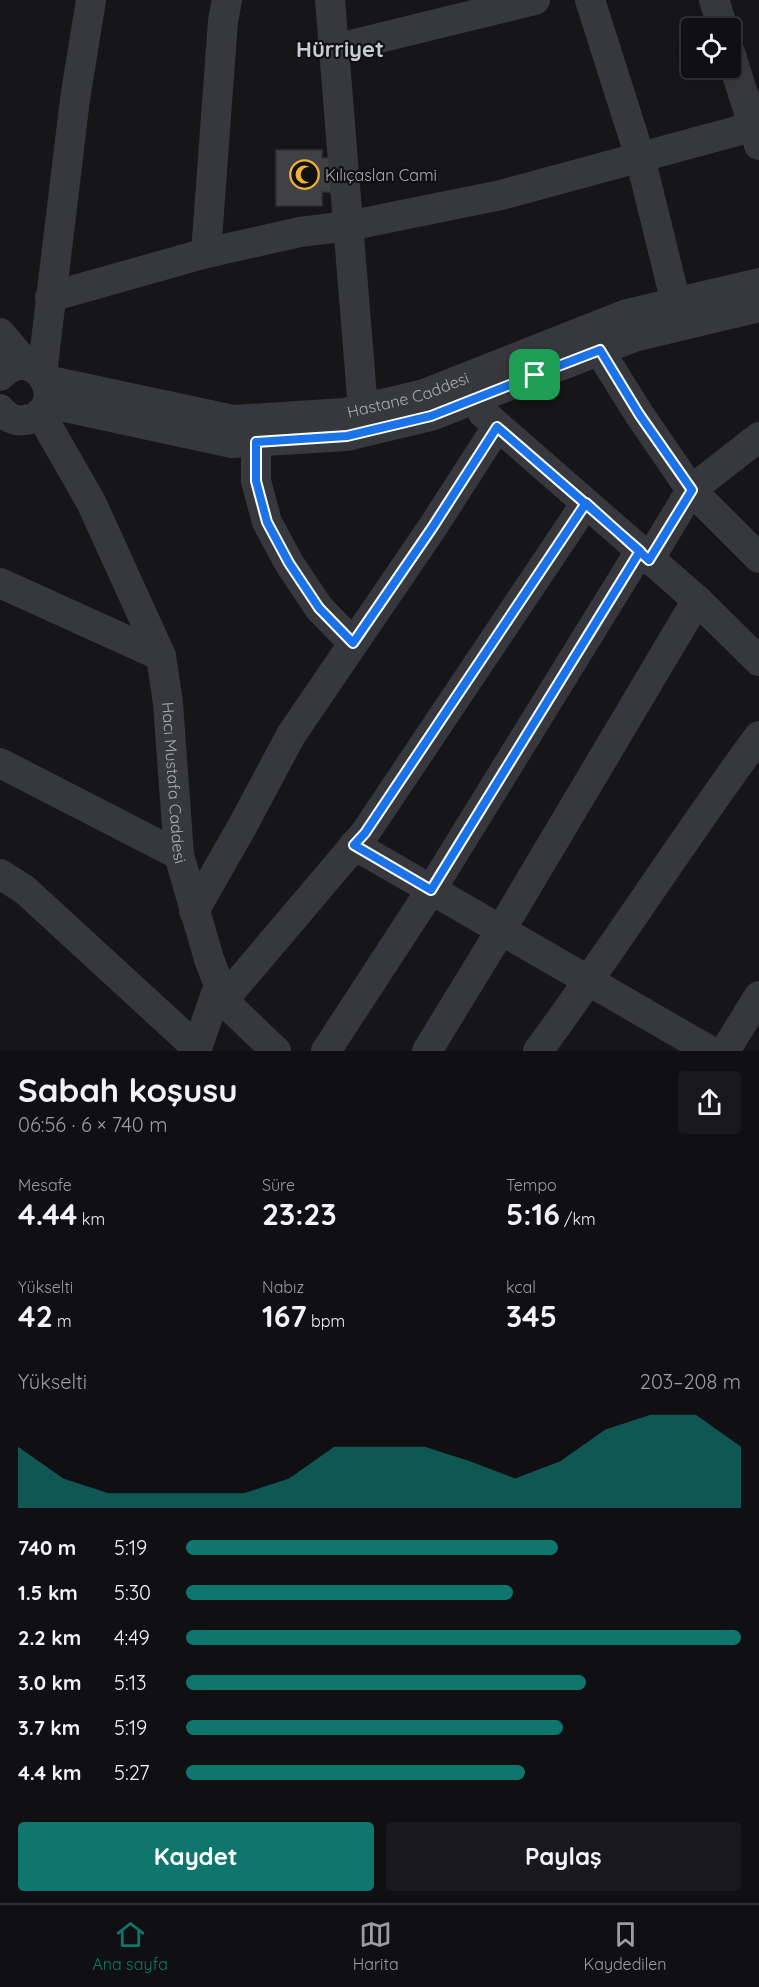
<!DOCTYPE html>
<html lang="tr">
<head>
<meta charset="utf-8">
<style>
  body { margin:0; font-family:Quicksand,sans-serif; background:#19191b; color:#f1f3f6; height:100vh; display:flex; flex-direction:column; font-size:22px; white-space:nowrap }
  * { box-sizing:border-box; margin:0 }
  p { font-size:20px; color:#9c9d9f }
  .icon { flex:none; width:33px; height:33px; fill:none; stroke:currentColor; stroke-width:2; stroke-linecap:round; stroke-linejoin:round }
  .map { position:relative; height:1051px; overflow:hidden }
  .sheet { display:flex; flex-direction:column; background:#101012; flex:1 }
  .sheet>* { flex:none }
  .controls { position:absolute; left:681px; top:18px; display:grid; gap:12px }
  .controls a { display:grid; place-items:center; width:60px; height:60px; border-radius:6px; background:#101012; box-shadow:0 6px 24px #0002,0 0 0 2px #303032; font-size:30px }
  .pin { position:absolute; display:grid; place-items:center; width:51px; height:51px; color:#fff; margin:-26px; border-radius:12px; box-shadow:0 3px 9px #0006 }
  .round { display:grid; place-items:center; flex:none; width:63px; height:63px; border-radius:6px; background:#19191b }
  .overview { display:flex; align-items:center; justify-content:space-between; height:102px; padding:0 18px }
  h1 { font-size:33px; font-weight:700; line-height:45px }
  .metrics { display:grid; grid-template-columns:repeat(3,1fr); gap:9px; height:102px; padding:6px 18px }
  .metrics div { display:grid; align-content:center }
  .metrics b { font-size:30px; font-weight:700 }
  .metrics small { font-size:16px; font-weight:400 }
  .metrics p { font-size:16px }
  .chart { height:168px; padding:12px 18px }
  .chart p { display:flex; justify-content:space-between }
  .chart svg { width:100%; height:108px; margin-top:6px; fill:#0f766e; opacity:.7 }
  .action { display:flex; gap:12px; margin-top:auto; padding:12px 18px }
  .action a { flex:1; height:69px; border-radius:6px; background:#0f766e; color:#fff; font-size:24px; font-weight:700; line-height:69px; text-align:center }
  .action a+a { background:#19191b; color:#f1f3f6 }
  ul { padding:0 18px; list-style:none; font-size:20px }
  li { display:grid; grid-template-columns:96px 72px 1fr; align-items:center; height:45px }
  li i { height:15px; border-radius:8px; background:#0f766e }
  .tabs { display:flex; justify-content:space-around; align-items:center; height:84px; border-top:2px solid #303032; background:#101012; font-size:16px; color:#9c9d9f }
  .tabs a { display:grid; justify-items:center; gap:3px }
  .tabs .selected { color:#0f766e }
  .map>svg:first-child { display:block }
  .building { fill:#404145; stroke:#303034; stroke-width:1.5 }
  .lines { fill:none; stroke-linecap:round; stroke-linejoin:round }
  .minor { stroke:#37383d; stroke-width:30 }
  .route-casing { stroke:#fff; stroke-width:12 }
  .route { stroke:#1a73e8; stroke-width:8 }
  .labels { text-anchor:middle; stroke-width:4.5; stroke-linejoin:round; paint-order:stroke }
  .poi-label { font-size:16px; fill:#a8adb8; stroke:#111113; text-anchor:start }
  .street-label { font-size:16px; fill:#a8adb8; stroke:#111113 }
  .district-label { font-size:22px; font-weight:bold; fill:#c9ccd4; stroke:#111113 }
</style>
</head>
<body>
<div class="map">
<svg width="759" height="1051" viewBox="0 0 759 1051">
  <rect width="100%" height="100%" fill="#161618"/>
  <!-- building -->
  <path class="building" d="M276,150H322V158H332V192H322V206H276Z"/>
  <g class="lines">
    <!-- minor -->
    <g class="minor">
      <path d="M330,0L363,409"/>
      <path d="M590,0L640,157L676,303"/>
      <path d="M714,0L723,28"/>
      <path d="M334,49L535,0"/>
      <path d="M730,52L759,145"/>
      <path d="M206,253L223,21L227,0"/>
      <path d="M50,297L206,253L300,232L348,226L501,195L759,125"/>
      <path d="M0,333L28,366"/>
      <path d="M599,350L639,414L691,490L759,558"/>
      <path d="M42,374L75,99L91,0"/>
      <path d="M0,376C38,336 74,415 25,420C15,422 6,417 0,409"/>
      <path id="s1" d="M46,380L233,420L344,413L424,394L627,314L759,283"/>
      <path d="M47,403L232,443L347,436L431,416L634,337L759,307"/>
      <path id="s2" d="M40,413L91,502L161,656L168,703L179,855L209,959L219,985L233,1010L276,1051"/>
      <path d="M483,413L697,600L759,661"/>
      <path d="M256,442V481L267,522L289,563L319,608L353,643"/>
      <path d="M649,560L691,490L759,437"/>
      <path d="M0,583L161,656"/>
      <path d="M0,763L179,855"/>
      <path d="M354,845L710,1051"/>
      <path d="M0,874L25,890L197,1048"/>
      <path d="M194,911L243,825L291,735L432,528L497,427"/>
      <path d="M226,997L365,833L586,503"/>
      <path d="M196,1051L219,985"/>
      <path d="M326,1051L431,890L640,551"/>
      <path d="M427,1051L501,930L697,600"/>
      <path d="M538,1051C614,948 683,839 759,736"/>
      <path d="M725,1051L759,996"/>
    </g>
  </g>
  <g class="lines">
    <defs>
      <path id="route" d="M535,375L431,416L347,436L256,442V481L267,522L289,563L319,608L353,643L432,528L497,427L640,551L431,890L354,845L365,833L586,503L649,560L692,490L639,414L600,350L535,375"/>
    </defs>
    <!-- route casing -->
    <use href="#route" class="route-casing"/>
    <!-- route -->
    <use href="#route" class="route"/>
  </g>
  <!-- icons -->
  <defs>
    <symbol id="mosque-ring" viewBox="-11 -11 22 22"><circle r="9.5" fill="#111113" stroke="#f2b134" stroke-width="1.5"/><path d="M3.5-4.9A6 6 0 1 0 3.5 4.9A5 5 0 1 1 3.5-4.9Z" fill="#f2b134"/></symbol>
  </defs>
  <g fill-rule="evenodd">
    <use href="#mosque-ring" x="288" y="158" width="33" height="33"/>
  </g>
  <g class="labels">
    <!-- poi labels -->
    <g class="poi-label">
      <text x="325" y="181">Kılıçaslan Cami</text>
    </g>
    <!-- street labels -->
    <g class="street-label">
      <text dy="6" stroke="none"><textPath href="#s1" startOffset="369">Hastane Caddesi</textPath></text>
      <text dy="6" stroke="none"><textPath href="#s2" startOffset="399">Hacı Mustafa Caddesi</textPath></text>
    </g>
    <!-- district labels -->
    <g class="district-label">
      <text x="340" y="57">Hürriyet</text>
    </g>
  </g>
</svg>
<div class="controls">
<a><svg class="icon" aria-label="locate" viewBox="0 0 24 24"><circle cx="12" cy="12" r="6"/><path d="M12 2v4M12 18v4M2 12h4M18 12h4"/></svg></a>
</div>
<div class="pin" style="left:535px;top:375px;background:#1e9e55"><svg class="icon" aria-label="arrive" viewBox="0 0 24 24"><path d="M6 21V4h12l-3 4 3 4H6"/></svg></div>
</div>
<section class="sheet">
<div class="overview"><div><h1>Sabah koşusu</h1><p>06:56 · 6 × 740 m</p></div><a class="round"><svg class="icon" aria-label="share" viewBox="0 0 24 24"><path d="M12 15V3M7 8l5-5 5 5M5 13v7h14v-7"/></svg></a></div>
<div class="metrics">
<div><p>Mesafe</p><b>4.44<small> km</small></b></div>
<div><p>Süre</p><b>23:23</b></div>
<div><p>Tempo</p><b>5:16<small> /km</small></b></div>
</div>
<div class="metrics">
<div><p>Yükselti</p><b>42<small> m</small></b></div>
<div><p>Nabız</p><b>167<small> bpm</small></b></div>
<div><p>kcal</p><b>345</b></div>
</div>
<div class="chart"><p><span>Yükselti</span>203–208 m</p>
<svg viewBox="0 0 160 44" preserveAspectRatio="none"><path d="M0 44V19L10 32L20 38L30 38L40 38L50 38L60 32L70 19L80 19L90 19L100 25L110 32L120 25L130 12L140 6L150 6L160 19V44z"/></svg>
</div>
<ul>
<li><b>740 m</b>5:19<i style="width:67%"></i></li>
<li><b>1.5 km</b>5:30<i style="width:59%"></i></li>
<li><b>2.2 km</b>4:49<i style="width:100%"></i></li>
<li><b>3.0 km</b>5:13<i style="width:72%"></i></li>
<li><b>3.7 km</b>5:19<i style="width:68%"></i></li>
<li><b>4.4 km</b>5:27<i style="width:61%"></i></li>
</ul>
<div class="action"><a>Kaydet</a><a>Paylaş</a></div>
</section>
<nav class="tabs">
<a class="selected"><svg class="icon" aria-label="home" viewBox="0 0 24 24"><path d="M3 11l9-7 9 7M6 9v11h12V9"/></svg>Ana sayfa</a>
<a><svg class="icon" aria-label="map" viewBox="0 0 24 24"><path d="M3 6l6-2 6 2 6-2v14l-6 2-6-2-6 2zM9 4v14M15 6v14"/></svg>Harita</a>
<a><svg class="icon" aria-label="saved" viewBox="0 0 24 24"><path d="M7 4h10v16l-5-4-5 4z"/></svg>Kaydedilen</a>
</nav>
</body>
</html>
